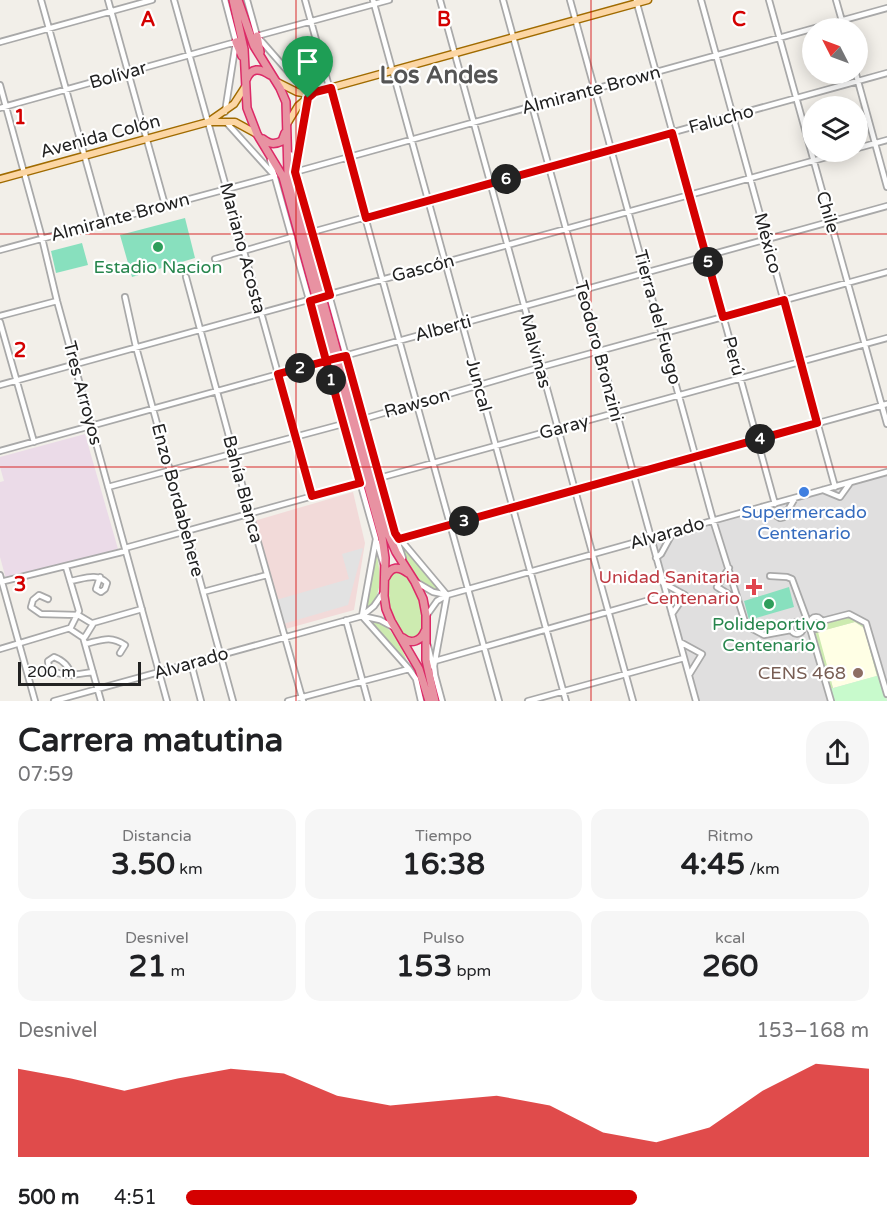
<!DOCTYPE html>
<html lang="es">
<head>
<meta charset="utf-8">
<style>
  body { margin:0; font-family:"Varela Round",sans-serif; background:#f6f6f6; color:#202124; height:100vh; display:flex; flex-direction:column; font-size:22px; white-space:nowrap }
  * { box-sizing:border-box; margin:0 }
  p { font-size:20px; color:#757577 }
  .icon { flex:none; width:33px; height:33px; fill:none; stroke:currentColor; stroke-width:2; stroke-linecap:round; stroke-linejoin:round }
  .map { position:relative; height:701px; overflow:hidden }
  .sheet { display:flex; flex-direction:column; background:#fff; flex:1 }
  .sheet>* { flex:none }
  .needle { width:39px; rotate:312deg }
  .fabs { position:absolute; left:802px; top:18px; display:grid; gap:12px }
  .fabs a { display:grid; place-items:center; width:66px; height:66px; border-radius:50%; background:#fff; box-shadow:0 3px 15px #0003; font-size:30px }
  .scale { position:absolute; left:18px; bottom:15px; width:123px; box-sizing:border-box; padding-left:6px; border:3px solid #222; border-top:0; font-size:16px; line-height:21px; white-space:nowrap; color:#222; -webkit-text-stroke:4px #fff; paint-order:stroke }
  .pin { position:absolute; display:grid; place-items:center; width:51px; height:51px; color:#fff; margin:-62px -26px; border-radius:50% 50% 50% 0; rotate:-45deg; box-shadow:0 0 6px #0007 }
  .pin .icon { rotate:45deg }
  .km { position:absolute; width:30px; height:30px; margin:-15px; border-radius:50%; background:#222; color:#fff; font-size:16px; line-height:30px; text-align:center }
  .round { display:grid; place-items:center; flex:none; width:63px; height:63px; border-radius:24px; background:#f6f6f6 }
  .headline { display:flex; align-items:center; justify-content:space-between; height:102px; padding:0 18px }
  h1 { font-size:33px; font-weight:700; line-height:45px }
  .metrics { display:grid; grid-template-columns:repeat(3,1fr); gap:9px; height:102px; padding:6px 18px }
  .metrics div { display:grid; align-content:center; border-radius:15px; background:#f6f6f6; text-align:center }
  .metrics b { font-size:30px; font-weight:700 }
  .metrics small { font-size:16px; font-weight:400 }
  .metrics p { font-size:16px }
  .chart { height:168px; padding:12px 18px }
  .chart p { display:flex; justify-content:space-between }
  .chart svg { width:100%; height:108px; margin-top:6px; fill:#d40000; opacity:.7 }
  ul { padding:0 18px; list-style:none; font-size:20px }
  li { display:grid; grid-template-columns:96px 72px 1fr; align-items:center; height:45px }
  li i { height:15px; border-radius:8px; background:#d40000 }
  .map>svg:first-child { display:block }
  .residential { fill:#e0dfdf }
  .commercial { fill:#f2dad9 }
  .industrial { fill:#ebdbe8 }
  .education { fill:#ffffe5 }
  .grass { fill:#cdebb0 }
  .park { fill:#c8facc }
  .pitch { fill:#88e0be }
  .parking { fill:#e2e2e2 }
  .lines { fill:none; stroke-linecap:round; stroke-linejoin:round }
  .minor-casing { stroke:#a9a9a9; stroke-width:8 }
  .major-casing { stroke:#a06b00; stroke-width:9 }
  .highway-casing { stroke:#dc2a67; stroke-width:10 }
  .minor { stroke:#fff; stroke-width:4.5 }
  .major { stroke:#fcd6a4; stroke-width:6 }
  .highway { stroke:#e892a2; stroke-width:7 }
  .route-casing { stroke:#fff; stroke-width:12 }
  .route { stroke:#d40000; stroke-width:8 }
  .grid { fill:none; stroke:#d40000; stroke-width:1.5; stroke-opacity:0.55 }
  .leisure-dot { fill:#2e9e5b; stroke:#fff; stroke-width:2 }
  .shop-dot { fill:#3f7fe0; stroke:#fff; stroke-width:2 }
  .health-dot { fill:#e0444e; stroke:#fff; stroke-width:2 }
  .education-dot { fill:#8d6e63; stroke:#fff; stroke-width:2 }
  .labels { text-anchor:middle; stroke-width:4.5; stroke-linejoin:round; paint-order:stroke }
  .street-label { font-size:18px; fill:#222; stroke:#fff }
  .leisure-label { font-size:18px; fill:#27864d; stroke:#fff }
  .shop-label { font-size:18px; fill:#366cbe; stroke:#fff }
  .health-label { font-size:18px; fill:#be3a42; stroke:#fff; text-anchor:end }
  .education-label { font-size:18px; fill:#785e54; stroke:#fff; text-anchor:end }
  .district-label { font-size:24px; font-weight:bold; fill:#555; stroke:#fff }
  .grid-label { font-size:20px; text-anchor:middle; font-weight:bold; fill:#d40000; stroke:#fff; stroke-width:4.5; stroke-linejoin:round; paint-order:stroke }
</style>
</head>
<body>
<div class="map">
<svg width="887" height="701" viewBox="0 0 887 701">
  <rect width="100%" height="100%" fill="#f2efe9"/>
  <!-- residential -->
  <path class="residential" d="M887,475V701H699L653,540Z"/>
  <!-- commercial -->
  <path class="commercial" d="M353,492L365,543L354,610L282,630L254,521Z"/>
  <!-- industrial -->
  <path class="industrial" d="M85,434L118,549L6,579L0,557V482L4,481L0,467V457Z"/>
  <!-- education -->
  <path class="education" d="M855,622L864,628L877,676L833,688L817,632Z"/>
  <!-- grass -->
  <path class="grass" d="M401,545L441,591C419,589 407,565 401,545Z
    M376,552C381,574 384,595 365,611Z
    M396,571C419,576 431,621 417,638L411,639C391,629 378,590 392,572Z
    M848,616L865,625L880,675L877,676L864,628L855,622L818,632L833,688L830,689L815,632L821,629L826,622Z
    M368,620C393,623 401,646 409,666Z"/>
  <!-- park -->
  <path class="park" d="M880,675L887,701H834L830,689Z"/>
  <!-- pitch -->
  <path class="pitch" d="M185,218L195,258L132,277L120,235Z
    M82,243L88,265L56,273L51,251Z
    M789,587L794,607L749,620L744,601Z"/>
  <!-- parking -->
  <path class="parking" d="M363,548L348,605L283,624L276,600L349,579L342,554Z"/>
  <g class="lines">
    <defs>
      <path id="minor" d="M41,0L103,222
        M108,0L165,205
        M174,0L312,496
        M247,0L257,36L306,92
        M305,0L499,701
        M373,0L566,701
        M440,0L633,701
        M503,0L696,701
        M570,0L713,520L745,622L747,626L764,635L791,630
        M636,0L775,504
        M701,0L835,487
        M769,0L887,424
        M836,0L844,28
        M257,36L389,0
        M0,42L152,0
        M856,74L887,187
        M0,85L42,238L57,301L167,701
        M0,108L236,42
        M225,112L236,42L225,0
        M226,122L273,174
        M858,148L887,140
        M290,154L395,533L447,595
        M270,160L376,539L362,616
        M296,169L308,98
        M295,172L887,8
        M312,232L887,73
        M0,250L275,176
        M215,259L292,237
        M186,277L250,514L303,701
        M125,297L136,347L233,701
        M0,316L57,301
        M0,322L34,442
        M0,385L845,152
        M363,419L541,367L887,272
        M0,451L887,206
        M379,478L887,338
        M108,487L343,424
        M823,490L840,497L850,483
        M762,507L780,518L784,517L795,498
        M396,538L403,558
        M399,539L887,404
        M377,542L383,563
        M125,548L360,483
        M656,558L661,554L673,532
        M729,568L717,587L738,600
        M0,575L35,701
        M770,576L787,577L792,579L809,625L831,701
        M70,581C84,579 96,572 107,583L105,589L101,592L96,589L100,577
        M0,582L126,551
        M416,582L433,592L447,595
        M663,583L685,595L672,614
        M203,592L267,575
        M48,599L39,595L33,600L31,607L41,614L78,615L93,624L85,637H82L70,629L79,611L66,567
        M427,615L437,601L447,595L887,472
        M362,616L409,669L416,679L421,701
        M362,616L380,620L393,627
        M810 623a6 6 0 1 1 12 0a6 6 0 1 1-12 0Z
        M346,620L368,701
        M822,621L849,614L866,623L887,694
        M791 628a6 6 0 1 1 12 0a6 6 0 1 1-12 0Z
        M93,623L142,609
        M83,637L101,701
        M680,642L702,654L689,675
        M85,644C102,640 110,635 125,645L120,653
        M428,646L433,667
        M0,649L70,628
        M435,661L667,595
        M191,663L201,701
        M72,675C68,666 64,661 54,657L48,661L49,669C64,678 76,674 93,672
        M54,701L362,616L374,606L383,593
        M288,701L409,669
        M442,701L435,675L434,666L447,595
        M528,701L684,658"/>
      <path id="major" d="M277,82L297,92L308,94L648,0
        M211,120L234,104L245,87
        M287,124L298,106L312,94
        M0,179L208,122H235L257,134"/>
      <path id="highway" d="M233,0L244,49L247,108L257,134L283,177L382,537L385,558L384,596L386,609L391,621L419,669L429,701
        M238,0L254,46L280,88L286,102L288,174L386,529L396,552L415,582L423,599L426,615V660L435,701
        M257,36L260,52
        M236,42L242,56
        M246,80C251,67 260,68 270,75
        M263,139C270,144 274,145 282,141L285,133
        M386,577C391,566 399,566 408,573
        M403,638C411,645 421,641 425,631"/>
    </defs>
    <!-- minor casing -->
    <use href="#minor" class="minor-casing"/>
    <!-- major casing -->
    <use href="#major" class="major-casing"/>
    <!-- highway casing -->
    <use href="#highway" class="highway-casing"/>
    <!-- minor -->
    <use href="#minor" class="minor"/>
    <!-- major -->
    <use href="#major" class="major"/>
    <!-- highway -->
    <use href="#highway" class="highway"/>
  </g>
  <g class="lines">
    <defs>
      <path id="route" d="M308,98L295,172L330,295L310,301C326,362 343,422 360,483L312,496L278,374L326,361C333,359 340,357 346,356L395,533L399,539L817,423L784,300L723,317L672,133L366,218L331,88L315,92L308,98"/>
    </defs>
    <!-- route casing -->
    <use href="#route" class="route-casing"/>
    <!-- route -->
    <use href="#route" class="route"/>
  </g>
  <!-- grid -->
  <path class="grid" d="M296,0V701M591,0V701M0,234H887M0,467H887"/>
  <!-- markers -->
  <g class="leisure-dot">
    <circle cx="158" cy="247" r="6"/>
    <circle cx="769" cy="604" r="6"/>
  </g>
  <circle class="shop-dot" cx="804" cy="492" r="6"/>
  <path class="health-dot" d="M751 578h6v6h6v6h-6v6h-6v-6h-6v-6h6z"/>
  <circle class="education-dot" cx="858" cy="673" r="6"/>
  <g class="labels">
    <!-- street labels -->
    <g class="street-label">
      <text transform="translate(118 75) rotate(-16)" y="6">Bolívar</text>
      <text transform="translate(591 90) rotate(-15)" y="6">Almirante Brown</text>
      <text transform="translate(721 119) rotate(-15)" y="6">Falucho</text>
      <text transform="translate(100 136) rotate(-15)" y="6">Avenida Colón</text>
      <text transform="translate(828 212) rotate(74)" y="6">Chile</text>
      <text transform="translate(120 217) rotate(-15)" y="6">Almirante Brown</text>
      <text transform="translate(768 243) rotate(75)" y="6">México</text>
      <text transform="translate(243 248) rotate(75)" y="6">Mariano Acosta</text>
      <text transform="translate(423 268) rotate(-15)" y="6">Gascón</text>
      <text transform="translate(658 317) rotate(75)" y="6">Tierra del Fuego</text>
      <text transform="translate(443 328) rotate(-15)" y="6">Alberti</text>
      <text transform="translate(536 351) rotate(75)" y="6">Malvinas</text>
      <text transform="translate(599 351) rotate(75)" y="6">Teodoro Bronzini</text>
      <text transform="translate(734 356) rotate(75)" y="6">Perú</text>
      <text transform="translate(479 385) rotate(75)" y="6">Juncal</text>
      <text transform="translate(83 393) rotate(75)" y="6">Tres Arroyos</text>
      <text transform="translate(417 403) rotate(-16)" y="6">Rawson</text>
      <text transform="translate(564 427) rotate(-15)" y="6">Garay</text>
      <text transform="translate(243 489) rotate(75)" y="6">Bahía Blanca</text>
      <text transform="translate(178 500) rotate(75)" y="6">Enzo Bordabehere</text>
      <text transform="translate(667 533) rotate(-16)" y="6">Alvarado</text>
      <text transform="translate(191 663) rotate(-16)" y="6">Alvarado</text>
    </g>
    <!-- leisure labels -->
    <g class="leisure-label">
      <text x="158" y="273">Estadio Nacion</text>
      <text x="769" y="630">Polideportivo<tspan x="769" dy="21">Centenario</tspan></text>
    </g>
    <!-- shop labels -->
    <g class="shop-label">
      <text x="804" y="518">Supermercado<tspan x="804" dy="21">Centenario</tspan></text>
    </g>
    <!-- health labels -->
    <g class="health-label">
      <text x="740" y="583">Unidad Sanitaria<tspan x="740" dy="21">Centenario</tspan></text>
    </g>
    <!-- education labels -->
    <g class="education-label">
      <text x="846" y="679">CENS 468</text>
    </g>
    <!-- district labels -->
    <g class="district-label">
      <text x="439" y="83">Los Andes</text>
    </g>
  </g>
  <g class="grid-label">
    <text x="148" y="26">A</text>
    <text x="444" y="26">B</text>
    <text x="739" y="26">C</text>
    <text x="20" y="124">1</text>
    <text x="20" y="357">2</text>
    <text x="20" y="591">3</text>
  </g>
</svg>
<div class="fabs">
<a><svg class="needle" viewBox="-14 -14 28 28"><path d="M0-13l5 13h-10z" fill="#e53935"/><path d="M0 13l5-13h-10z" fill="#757577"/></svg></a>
<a><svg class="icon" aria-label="layers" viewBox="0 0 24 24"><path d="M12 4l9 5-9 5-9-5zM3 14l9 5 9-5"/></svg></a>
</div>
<div class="scale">200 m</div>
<div class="pin" style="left:308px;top:98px;background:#1e9e55"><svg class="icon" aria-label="arrive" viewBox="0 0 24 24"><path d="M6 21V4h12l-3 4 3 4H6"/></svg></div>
<b class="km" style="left:331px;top:380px">1</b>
<b class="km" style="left:300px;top:368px">2</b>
<b class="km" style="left:464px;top:521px">3</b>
<b class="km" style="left:760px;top:439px">4</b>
<b class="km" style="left:708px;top:262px">5</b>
<b class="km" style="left:506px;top:179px">6</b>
</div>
<section class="sheet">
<div class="headline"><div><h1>Carrera matutina</h1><p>07:59</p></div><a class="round"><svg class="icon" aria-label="share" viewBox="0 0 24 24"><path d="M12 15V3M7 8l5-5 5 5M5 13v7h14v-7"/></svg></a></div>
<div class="metrics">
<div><p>Distancia</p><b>3.50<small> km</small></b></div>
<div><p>Tiempo</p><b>16:38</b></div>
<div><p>Ritmo</p><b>4:45<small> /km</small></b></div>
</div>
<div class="metrics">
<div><p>Desnivel</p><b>21<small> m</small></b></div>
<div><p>Pulso</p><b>153<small> bpm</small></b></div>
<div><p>kcal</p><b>260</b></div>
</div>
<div class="chart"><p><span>Desnivel</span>153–168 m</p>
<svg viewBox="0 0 160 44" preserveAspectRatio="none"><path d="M0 44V8L10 12L20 17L30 12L40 8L50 10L60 19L70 23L80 21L90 19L100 23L110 34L120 38L130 32L140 17L150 6L160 8V44z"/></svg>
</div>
<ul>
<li><b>500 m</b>4:51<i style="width:66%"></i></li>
</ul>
</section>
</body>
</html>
